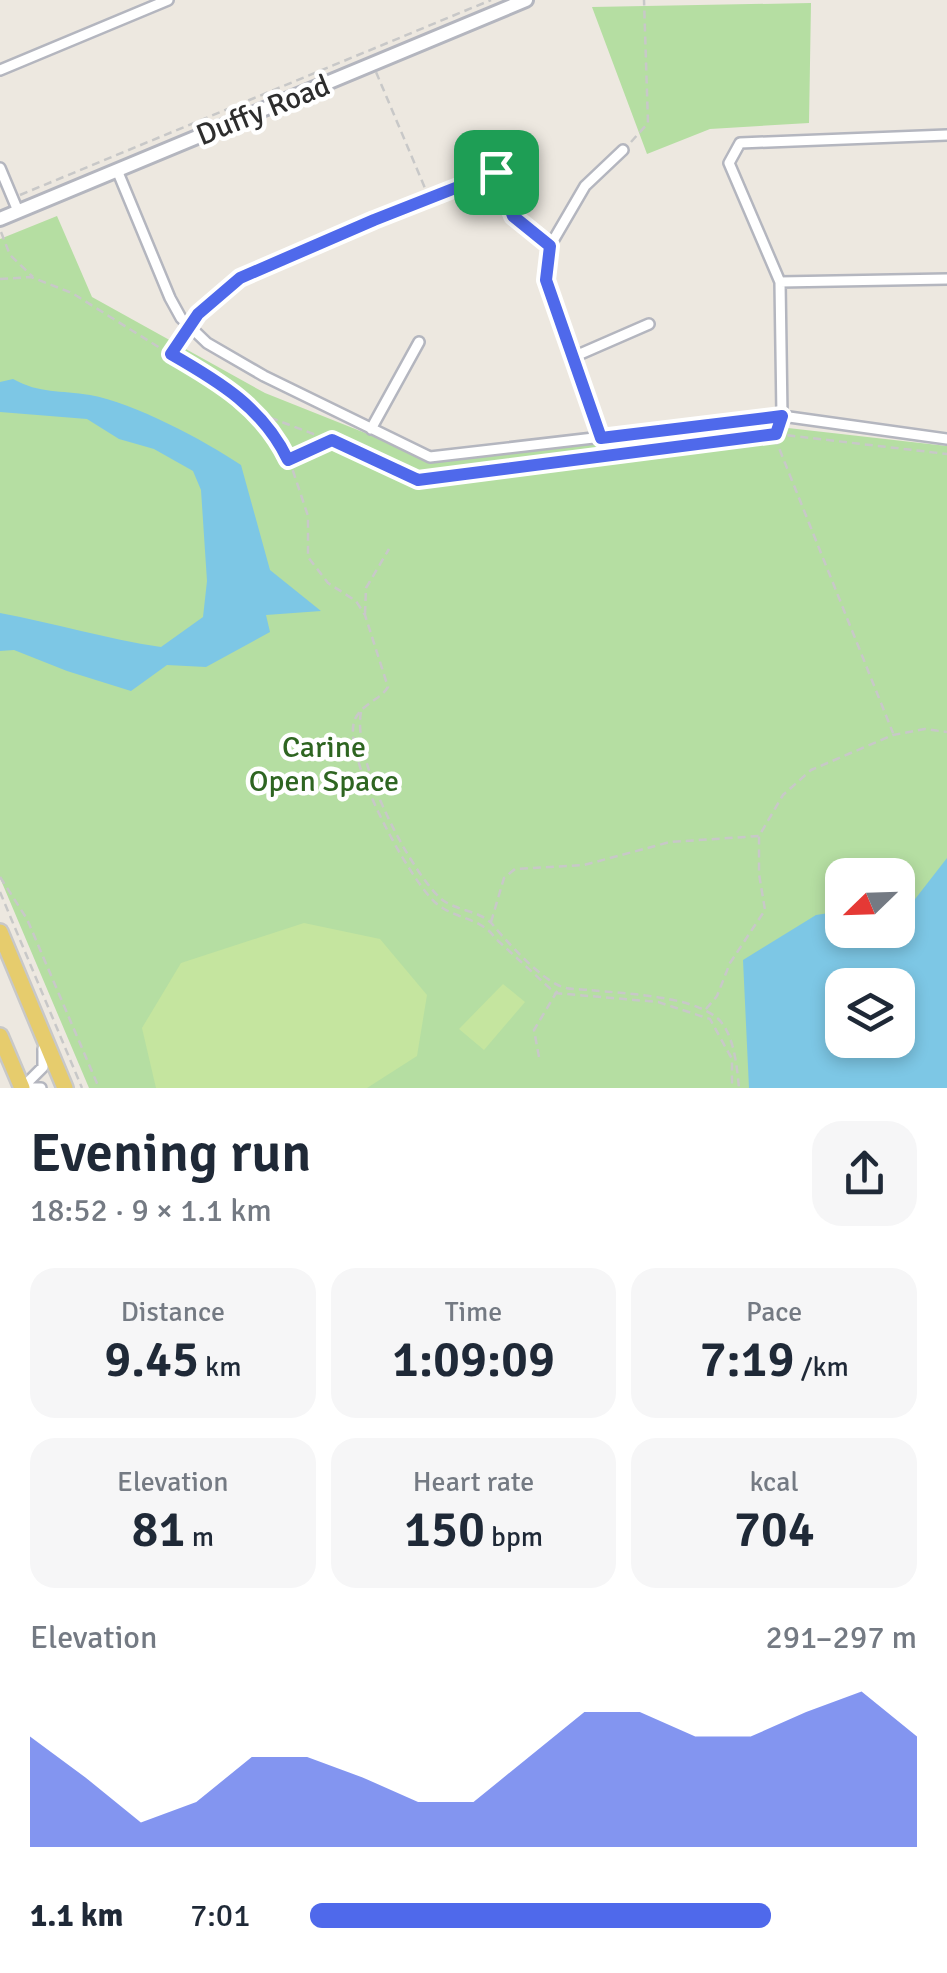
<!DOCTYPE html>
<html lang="en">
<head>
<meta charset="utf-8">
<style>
  body { margin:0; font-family:Signika,sans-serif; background:#f6f6f7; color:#1f2937; height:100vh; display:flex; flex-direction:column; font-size:38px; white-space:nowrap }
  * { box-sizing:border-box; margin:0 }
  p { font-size:32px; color:#747a83 }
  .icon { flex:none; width:55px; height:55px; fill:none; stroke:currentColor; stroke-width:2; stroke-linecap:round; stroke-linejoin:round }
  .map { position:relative; height:1088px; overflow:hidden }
  .details { display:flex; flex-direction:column; background:#fff; flex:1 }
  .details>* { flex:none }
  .needle { width:65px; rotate:247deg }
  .fabs { position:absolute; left:825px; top:858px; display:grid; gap:20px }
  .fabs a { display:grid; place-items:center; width:90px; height:90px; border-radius:20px; background:#fff; box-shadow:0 5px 15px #0003; font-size:50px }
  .pin { position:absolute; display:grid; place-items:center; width:85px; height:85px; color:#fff; margin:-42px; border-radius:20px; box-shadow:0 5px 15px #0006 }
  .round { display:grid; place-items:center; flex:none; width:105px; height:105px; border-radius:30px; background:#f6f6f7 }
  .head { display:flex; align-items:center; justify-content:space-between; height:170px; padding:0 30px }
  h1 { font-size:55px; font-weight:600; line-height:75px }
  .figures { display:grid; grid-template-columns:repeat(3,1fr); gap:15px; height:170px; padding:10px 30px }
  .figures div { display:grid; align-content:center; border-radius:25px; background:#f6f6f7; text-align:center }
  .figures b { font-size:50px; font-weight:600 }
  .figures small { font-size:28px; font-weight:400 }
  .figures p { font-size:28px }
  .chart { height:280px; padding:20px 30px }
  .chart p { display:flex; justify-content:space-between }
  .chart svg { width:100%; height:180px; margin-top:10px; fill:#4f69eb; opacity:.7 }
  ul { padding:0 30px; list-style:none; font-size:32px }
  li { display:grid; grid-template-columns:160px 120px 1fr; align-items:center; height:75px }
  li i { height:25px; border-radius:12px; background:#4f69eb }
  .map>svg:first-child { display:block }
  .green { fill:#b5dea2; fill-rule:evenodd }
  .pitch { fill:#c5e59f }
  .water { fill:#7dc7e5; fill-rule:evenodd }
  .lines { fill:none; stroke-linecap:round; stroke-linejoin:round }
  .minor-casing { stroke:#b4b6bf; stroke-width:14 }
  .secondary-casing { stroke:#b4b6bf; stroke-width:18 }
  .primary-casing { stroke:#c8c8c8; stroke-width:20 }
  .path { stroke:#c8c8c8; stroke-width:2.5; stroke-dasharray:8 5; stroke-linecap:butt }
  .minor { stroke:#fff; stroke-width:9 }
  .secondary { stroke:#fff; stroke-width:12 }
  .primary { stroke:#e6cc6d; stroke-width:15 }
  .route-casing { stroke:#fff; stroke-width:20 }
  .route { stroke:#4f69eb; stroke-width:12 }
  .labels { text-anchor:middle; stroke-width:9; stroke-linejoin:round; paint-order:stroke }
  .street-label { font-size:30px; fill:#2d2d2d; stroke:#fff }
  .park-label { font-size:30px; fill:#2e6521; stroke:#fff }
</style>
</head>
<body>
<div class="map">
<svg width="947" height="1088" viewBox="0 0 947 1088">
  <rect width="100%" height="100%" fill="#ede8e0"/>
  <!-- green -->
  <path class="green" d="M811,3L809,123L710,129L647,154L592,7Z
    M57,216L92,297L265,393L433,460L707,427L788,428L947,446V1088H89L0,878V239ZM842,875H898V930H842ZM842,985H898V1040H842Z"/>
  <!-- pitch -->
  <path class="pitch" d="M304,923L380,939L427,995L417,1056L367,1088H156L142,1028L181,963Z
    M503,984L525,1002L484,1050L459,1029Z"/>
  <!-- water -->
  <path class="water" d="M13,379C40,394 60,390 90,395C134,403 204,440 241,465L270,570L321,611L266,615L270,632L206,667L167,665L131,691L67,671L14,650L0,651V613C54,623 106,639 161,647L203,617L207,581L201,490L193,471L154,449L119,439L87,419L0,412V382Z
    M947,858V1088H749L743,960L816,915L842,911V930H898V905L912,903ZM842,985H898V1040H842Z"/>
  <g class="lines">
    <defs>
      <path id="minor" d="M0,70L168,0
        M0,168L18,211
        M117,170L170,298L181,318L207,343L264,376L430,457L782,416L947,439
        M496,172L513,216L550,246
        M780,282L947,279
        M189,326L240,278L374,220
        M571,358L649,324
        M782,416L780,282L729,163L740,143L947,135
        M371,429L419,342
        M601,437L546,279L550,246L585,186L623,150
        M22,1088L43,1067V1049
        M25,1088H41"/>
      <path id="secondary" d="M0,219L526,0"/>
      <path id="primary" d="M0,932L65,1088
        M0,1036L22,1088"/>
    </defs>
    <!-- minor casing -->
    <use href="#minor" class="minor-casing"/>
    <!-- secondary casing -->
    <use href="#secondary" class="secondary-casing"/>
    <!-- primary casing -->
    <use href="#primary" class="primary-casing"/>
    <!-- path -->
    <path class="path" d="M376,72L430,200
      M631,142L648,123L644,0
      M20,195L491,0
      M385,216L489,175
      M1,232L10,255L33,277
      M0,279L31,277L72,293L245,401L275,434L293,471L308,516V557L328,583L356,601L365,615L388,687C380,700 362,704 355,719C340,752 409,881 437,904C455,919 482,918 495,938L555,993L658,1002L710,1019L732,1059V1088
      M172,352L184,334
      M258,413L361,452L418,480L776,434L947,454
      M780,424L777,443L893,733
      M289,460L332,440
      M365,614L366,588L389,549
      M361,712C352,758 406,864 439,897C453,911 481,910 493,925C506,941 540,978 560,986C568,990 581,989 590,990C625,994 687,995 716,1017C734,1031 737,1067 739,1088
      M0,877L27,919L99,1088
      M0,892L82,1088
      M491,922L504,878L515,869L584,865L670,842L759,836L783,795L811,770L893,735L925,729L947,732
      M706,1009L717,996L730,963L765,910L759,874V836
      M539,1057L534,1030L559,988"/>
    <!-- minor -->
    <use href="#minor" class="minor"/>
    <!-- secondary -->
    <use href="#secondary" class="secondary"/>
    <!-- primary -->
    <use href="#primary" class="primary"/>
  </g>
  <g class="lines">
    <defs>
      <path id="route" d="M496,172L513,216L550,246L546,280L601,438L782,416L776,434L418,480L332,440L288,460C263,408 220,382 171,354L198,314L240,278L374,220Z"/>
    </defs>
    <!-- route casing -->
    <use href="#route" class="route-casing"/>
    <!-- route -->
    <use href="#route" class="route"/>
  </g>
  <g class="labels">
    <!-- street labels -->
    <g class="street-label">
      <text transform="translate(263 110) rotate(-22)" y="10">Duffy Road</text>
    </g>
    <!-- park labels -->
    <g class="park-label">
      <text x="324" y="757">Carine<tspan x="324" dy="34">Open Space</tspan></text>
    </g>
  </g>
</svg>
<div class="fabs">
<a><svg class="needle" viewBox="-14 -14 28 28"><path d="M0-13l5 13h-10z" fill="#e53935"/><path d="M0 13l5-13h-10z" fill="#747a83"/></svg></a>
<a><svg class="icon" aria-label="layers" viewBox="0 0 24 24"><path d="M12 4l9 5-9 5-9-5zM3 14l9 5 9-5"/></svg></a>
</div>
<div class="pin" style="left:496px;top:172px;background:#1e9e55"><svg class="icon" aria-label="arrive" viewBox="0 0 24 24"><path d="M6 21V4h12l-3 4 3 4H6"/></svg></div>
</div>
<section class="details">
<div class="head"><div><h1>Evening run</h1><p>18:52 · 9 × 1.1 km</p></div><a class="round"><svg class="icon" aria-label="share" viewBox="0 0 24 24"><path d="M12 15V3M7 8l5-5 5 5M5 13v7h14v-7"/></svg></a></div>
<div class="figures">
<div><p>Distance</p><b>9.45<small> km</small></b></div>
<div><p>Time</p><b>1:09:09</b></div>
<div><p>Pace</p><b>7:19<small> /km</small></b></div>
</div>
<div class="figures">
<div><p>Elevation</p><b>81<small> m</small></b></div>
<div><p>Heart rate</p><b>150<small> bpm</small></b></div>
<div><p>kcal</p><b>704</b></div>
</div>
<div class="chart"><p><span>Elevation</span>291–297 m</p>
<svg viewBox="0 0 160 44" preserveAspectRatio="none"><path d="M0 44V17L10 27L20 38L30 33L40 22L50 22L60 27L70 33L80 33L90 22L100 11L110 11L120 17L130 17L140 11L150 6L160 17V44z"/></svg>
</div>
<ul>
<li><b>1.1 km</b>7:01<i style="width:76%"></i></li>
</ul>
</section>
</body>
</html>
